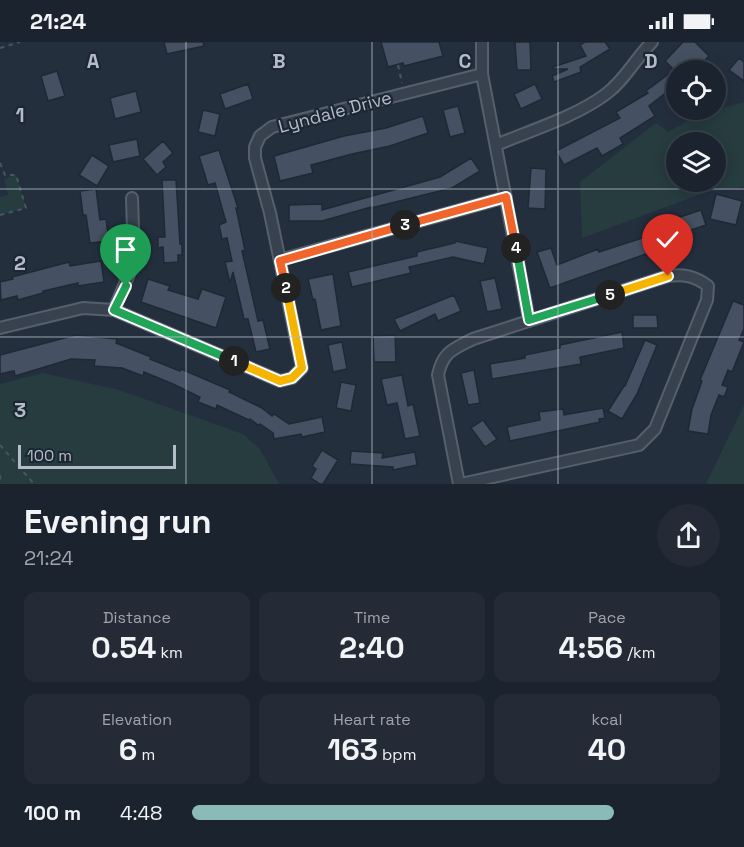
<!DOCTYPE html>
<html lang="en">
<head>
<meta charset="utf-8">
<style>
  body { margin:0; font-family:"Space Grotesk",sans-serif; background:#242b36; color:#f1f3f6; height:100vh; display:flex; flex-direction:column; font-size:22px; white-space:nowrap }
  * { box-sizing:border-box; margin:0 }
  p { font-size:20px; color:#a0a4aa }
  .icon { flex:none; width:33px; height:33px; fill:none; stroke:currentColor; stroke-width:2; stroke-linecap:round; stroke-linejoin:round }
  .map { position:relative; height:442px; overflow:hidden }
  .panel { display:flex; flex-direction:column; background:#1b232e; flex:1 }
  .panel>* { flex:none }
  .buttons { position:absolute; left:666px; top:18px; display:grid; gap:12px }
  .buttons a { display:grid; place-items:center; width:60px; height:60px; border-radius:50%; background:#1b232e; box-shadow:0 3px 15px #0003,0 0 0 2px #39404a; font-size:30px }
  .scale { position:absolute; left:18px; bottom:15px; width:158px; box-sizing:border-box; padding-left:6px; border:3px solid #b4bcc9; border-top:0; font-size:16px; line-height:21px; white-space:nowrap; color:#b4bcc9; -webkit-text-stroke:4px #1d2633; paint-order:stroke }
  .pin { position:absolute; display:grid; place-items:center; width:51px; height:51px; color:#fff; margin:-62px -26px; border-radius:50% 50% 50% 0; rotate:-45deg; box-shadow:0 0 6px #0007 }
  .pin .icon { rotate:45deg }
  .km { position:absolute; width:30px; height:30px; margin:-15px; border-radius:50%; background:#222; color:#fff; font-size:16px; line-height:30px; text-align:center }
  .round { display:grid; place-items:center; flex:none; width:63px; height:63px; border-radius:32px; background:#242b36 }
  .headline { display:flex; align-items:center; justify-content:space-between; height:102px; padding:0 24px }
  h1 { font-size:33px; font-weight:800; line-height:45px }
  .stats { display:grid; grid-template-columns:repeat(3,1fr); gap:9px; height:102px; padding:6px 24px }
  .stats div { display:grid; align-content:center; border-radius:12px; background:#242b36; text-align:center }
  .stats b { font-size:30px; font-weight:800 }
  .stats small { font-size:16px; font-weight:400 }
  .stats p { font-size:16px }
  ul { padding:0 24px; list-style:none; font-size:20px }
  li { display:grid; grid-template-columns:96px 72px 1fr; align-items:center; height:45px }
  li i { height:15px; border-radius:8px; background:#8bbbb9 }
  .status { display:flex; justify-content:space-between; align-items:center; height:42px; padding:0 30px; background:#1b232e; direction:ltr }
  .status svg { height:16px; fill:currentColor }
  .map>svg:first-child { display:block }
  .green { fill:#263c3f; fill-rule:evenodd }
  .building { fill:#455162; stroke:#1f2835; stroke-width:1.5 }
  .lines { fill:none; stroke-linecap:round; stroke-linejoin:round }
  .street-casing { stroke:#565f6c; stroke-width:14 }
  .path { stroke:#44595c; stroke-width:2; stroke-dasharray:4.5 4.5; stroke-linecap:butt }
  .street { stroke:#38414e; stroke-width:10 }
  .split-1-casing { stroke:#fff; stroke-width:12 }
  .split-2-casing { stroke:#fff; stroke-width:12 }
  .split-3-casing { stroke:#fff; stroke-width:12 }
  .split-4-casing { stroke:#fff; stroke-width:12 }
  .split-5-casing { stroke:#fff; stroke-width:12 }
  .split-6-casing { stroke:#fff; stroke-width:12 }
  .split-1 { stroke:#22a559; stroke-width:8 }
  .split-2 { stroke:#f5b400; stroke-width:8 }
  .split-3 { stroke:#f0652b; stroke-width:8 }
  .split-4 { stroke:#f0652b; stroke-width:8 }
  .split-5 { stroke:#22a559; stroke-width:8 }
  .split-6 { stroke:#f5b400; stroke-width:8 }
  .grid { fill:none; stroke:#b4bcc9; stroke-width:1.5; stroke-opacity:0.55 }
  .labels { text-anchor:middle; stroke-width:4.5; stroke-linejoin:round; paint-order:stroke }
  .street-label { font-size:18px; fill:#b4bcc9; stroke:#1d2633 }
  .grid-label { font-size:20px; text-anchor:middle; font-weight:bold; fill:#b4bcc9; stroke:#1d2633; stroke-width:4.5; stroke-linejoin:round; paint-order:stroke }
</style>
</head>
<body>
<div class="status"><b>21:24</b><svg viewBox="0 0 49 12"><path d="M0 12V9h3v3zM5 12V6h3v6zM10 12V3h3v9zM15 12V0h3v12zM26 1h20v11H26zM47 4h2v5h-2z"/></svg></div>
<div class="map">
<svg width="744" height="442" viewBox="0 0 744 442">
  <rect width="100%" height="100%" fill="#242f3e"/>
  <!-- green -->
  <path class="green" d="M744,60V145L707,150L582,196L580,140L656,81L668,90L701,72ZM716,100V140H676V100Z
    M16,133L26,166L0,173V155L8,153L4,137Z
    M43,331L119,348L243,392L260,407L279,442H0V342Z
    M744,363V442H706Z"/>
  <!-- building -->
  <path class="building" d="M164,0H203L204,4L167,12Z
    M381,0H439L443,14L404,24L403,21L388,25Z
    M515,0H530L531,28H517Z
    M585,0H605L610,7L580,25L581,30L554,40L552,34L568,27H553V25L586,14L580,3Z
    M683,0H695L709,14L695,28H676V43L649,64L655,74L620,96L623,102L602,114L597,106L564,123L556,109L620,76L616,70L648,51L646,49L674,28L665,19Z
    M739,16L744,20V39L729,28Z
    M57,29L65,54L48,59L41,34Z
    M248,42L253,57L225,67L220,52Z
    M535,42L542,57L521,67L514,52Z
    M136,49L141,70L115,77L110,56Z
    M458,64L465,91L450,95L443,68Z
    M203,68L220,72L215,94L198,90Z
    M423,74L428,91L390,104L352,112L311,123L313,131L280,139L274,114L344,94L386,86Z
    M137,97L140,114L113,120L109,103Z
    M163,99L173,111L163,120L166,125L157,133L143,117Z
    M219,108L238,166H236L245,208L242,209L258,279L263,278L270,307L256,310L248,277H244L233,230L230,241L225,220L232,219L227,196L222,197L219,183L226,180L215,141L208,143L199,114Z
    M92,113L109,124L97,144L79,133Z
    M471,116L480,129L452,146L371,166V165L322,179H289V163L322,162V168L440,135Z
    M531,126L546,127L545,167L528,166Z
    M162,138H176L180,202H182V213H178V220L164,221L163,205L158,206V195H165Z
    M96,147L100,178L106,177L109,199L90,201L86,173H83L80,149Z
    M716,152L742,159L736,183L710,177Z
    M701,168L706,183L676,193L671,178Z
    M670,187L674,202L550,246L537,210L551,206L557,223L598,207L599,210Z
    M455,199L488,206L484,222L453,215L409,225L411,231L352,245L348,230L417,214V210L455,201Z
    M101,219L104,240L78,244V241L43,249V251L18,258L17,254L1,258L0,240L13,237L12,235L69,220L70,224Z
    M333,232L341,284L321,288L315,257L313,258L308,237Z
    M495,236L502,267L487,270L480,239Z
    M148,237L170,244L168,248L198,257L202,247L226,255L216,286L141,260Z
    M454,253L461,269L438,279L435,272L400,289L394,277Z
    M733,259L744,263V287L739,298L744,300L732,330L728,328L722,343L728,345L724,355L719,353L711,373L708,392L688,389L692,367L702,339L700,338Z
    M633,273H657L658,286H633Z
    M622,290L624,306L580,315L581,322L492,337L490,322L525,316V313L560,306V303Z
    M76,293L117,297L116,301L151,315L150,317L180,329L181,327L230,348L229,350L262,366L272,374L274,372L289,382L322,375L325,390L302,395L301,392L274,397L273,391L260,382L258,383L250,377L249,378L217,363L216,367L198,360L200,355L173,342L144,330L143,334L122,326L94,324L95,318L71,317L15,334L14,329L0,332V313Z
    M395,293L396,320H374L373,294Z
    M645,298L657,303L637,352L622,377L608,369L624,344H625Z
    M342,300L347,327L333,330L328,303Z
    M474,328L480,361L468,363L461,331Z
    M402,333L408,364L413,362L420,394L405,397L397,361L387,363L381,337Z
    M341,340L356,343L351,369L336,366Z
    M603,366L605,376L599,377L600,380L510,399L507,385L540,378L539,370L563,367L564,373Z
    M483,378L497,397L485,405L471,386Z
    M322,408L338,418L323,442H320L311,436L316,427L312,424Z
    M351,409L383,411L382,416L415,410L417,423L393,428V425L350,422Z"/>
  <g class="lines">
    <defs>
      <path id="street" d="M482,0V32L529,278
        M496,103C532,88 575,75 606,52C625,38 635,17 652,0
        M280,218L506,155
        M114,268L134,220L132,156
        M0,286L83,266L114,268L280,339L292,336L302,326L270,171L255,116V105L260,94L272,85L482,32
        M459,442L438,333C443,309 454,307 473,297L668,234C684,232 695,234 708,244L707,258L655,387L639,403L461,442"/>
    </defs>
    <!-- street casing -->
    <use href="#street" class="street-casing"/>
    <!-- path -->
    <path class="path" d="M0,6L20,0
      M398,23L402,41
      M0,121L5,133H16L26,166L0,173
      M0,403L34,442
      M0,433L1,442"/>
    <!-- street -->
    <use href="#street" class="street"/>
  </g>
  <g class="lines">
    <defs>
      <path id="split-1" d="M126,244L114,268L234,319"/>
      <path id="split-2" d="M234,319L280,339L292,336L302,326L286,246"/>
      <path id="split-3" d="M286,246L280,219L405,183"/>
      <path id="split-4" d="M405,183L506,155L516,206"/>
      <path id="split-5" d="M516,206L529,278L610,253"/>
      <path id="split-6" d="M610,253L668,234"/>
    </defs>
    <!-- split-1 casing -->
    <use href="#split-1" class="split-1-casing"/>
    <!-- split-2 casing -->
    <use href="#split-2" class="split-2-casing"/>
    <!-- split-3 casing -->
    <use href="#split-3" class="split-3-casing"/>
    <!-- split-4 casing -->
    <use href="#split-4" class="split-4-casing"/>
    <!-- split-5 casing -->
    <use href="#split-5" class="split-5-casing"/>
    <!-- split-6 casing -->
    <use href="#split-6" class="split-6-casing"/>
    <!-- split-1 -->
    <use href="#split-1" class="split-1"/>
    <!-- split-2 -->
    <use href="#split-2" class="split-2"/>
    <!-- split-3 -->
    <use href="#split-3" class="split-3"/>
    <!-- split-4 -->
    <use href="#split-4" class="split-4"/>
    <!-- split-5 -->
    <use href="#split-5" class="split-5"/>
    <!-- split-6 -->
    <use href="#split-6" class="split-6"/>
  </g>
  <!-- grid -->
  <path class="grid" d="M186,0V442M372,0V442M558,0V442M0,147H744M0,295H744"/>
  <g class="labels">
    <!-- street labels -->
    <g class="street-label">
      <text transform="translate(335 70) rotate(-15)" y="6">Lyndale Drive</text>
    </g>
  </g>
  <g class="grid-label">
    <text x="93" y="26">A</text>
    <text x="279" y="26">B</text>
    <text x="465" y="26">C</text>
    <text x="651" y="26">D</text>
    <text x="20" y="80">1</text>
    <text x="20" y="228">2</text>
    <text x="20" y="375">3</text>
  </g>
</svg>
<div class="buttons">
<a><svg class="icon" aria-label="locate" viewBox="0 0 24 24"><circle cx="12" cy="12" r="6"/><path d="M12 2v4M12 18v4M2 12h4M18 12h4"/></svg></a>
<a><svg class="icon" aria-label="layers" viewBox="0 0 24 24"><path d="M12 4l9 5-9 5-9-5zM3 14l9 5 9-5"/></svg></a>
</div>
<div class="scale">100 m</div>
<div class="pin" style="left:126px;top:244px;background:#1e9e55"><svg class="icon" aria-label="arrive" viewBox="0 0 24 24"><path d="M6 21V4h12l-3 4 3 4H6"/></svg></div>
<div class="pin" style="left:668px;top:234px;background:#d93025"><svg class="icon" aria-label="check" viewBox="0 0 24 24"><path d="M5 12l5 5 9-10"/></svg></div>
<b class="km" style="left:234px;top:319px">1</b>
<b class="km" style="left:286px;top:246px">2</b>
<b class="km" style="left:405px;top:183px">3</b>
<b class="km" style="left:516px;top:206px">4</b>
<b class="km" style="left:610px;top:253px">5</b>
</div>
<section class="panel">
<div class="headline"><div><h1>Evening run</h1><p>21:24</p></div><a class="round"><svg class="icon" aria-label="share" viewBox="0 0 24 24"><path d="M12 15V3M7 8l5-5 5 5M5 13v7h14v-7"/></svg></a></div>
<div class="stats">
<div><p>Distance</p><b>0.54<small> km</small></b></div>
<div><p>Time</p><b>2:40</b></div>
<div><p>Pace</p><b>4:56<small> /km</small></b></div>
</div>
<div class="stats">
<div><p>Elevation</p><b>6<small> m</small></b></div>
<div><p>Heart rate</p><b>163<small> bpm</small></b></div>
<div><p>kcal</p><b>40</b></div>
</div>
<ul>
<li><b>100 m</b>4:48<i style="width:80%"></i></li>
</ul>
</section>
</body>
</html>
